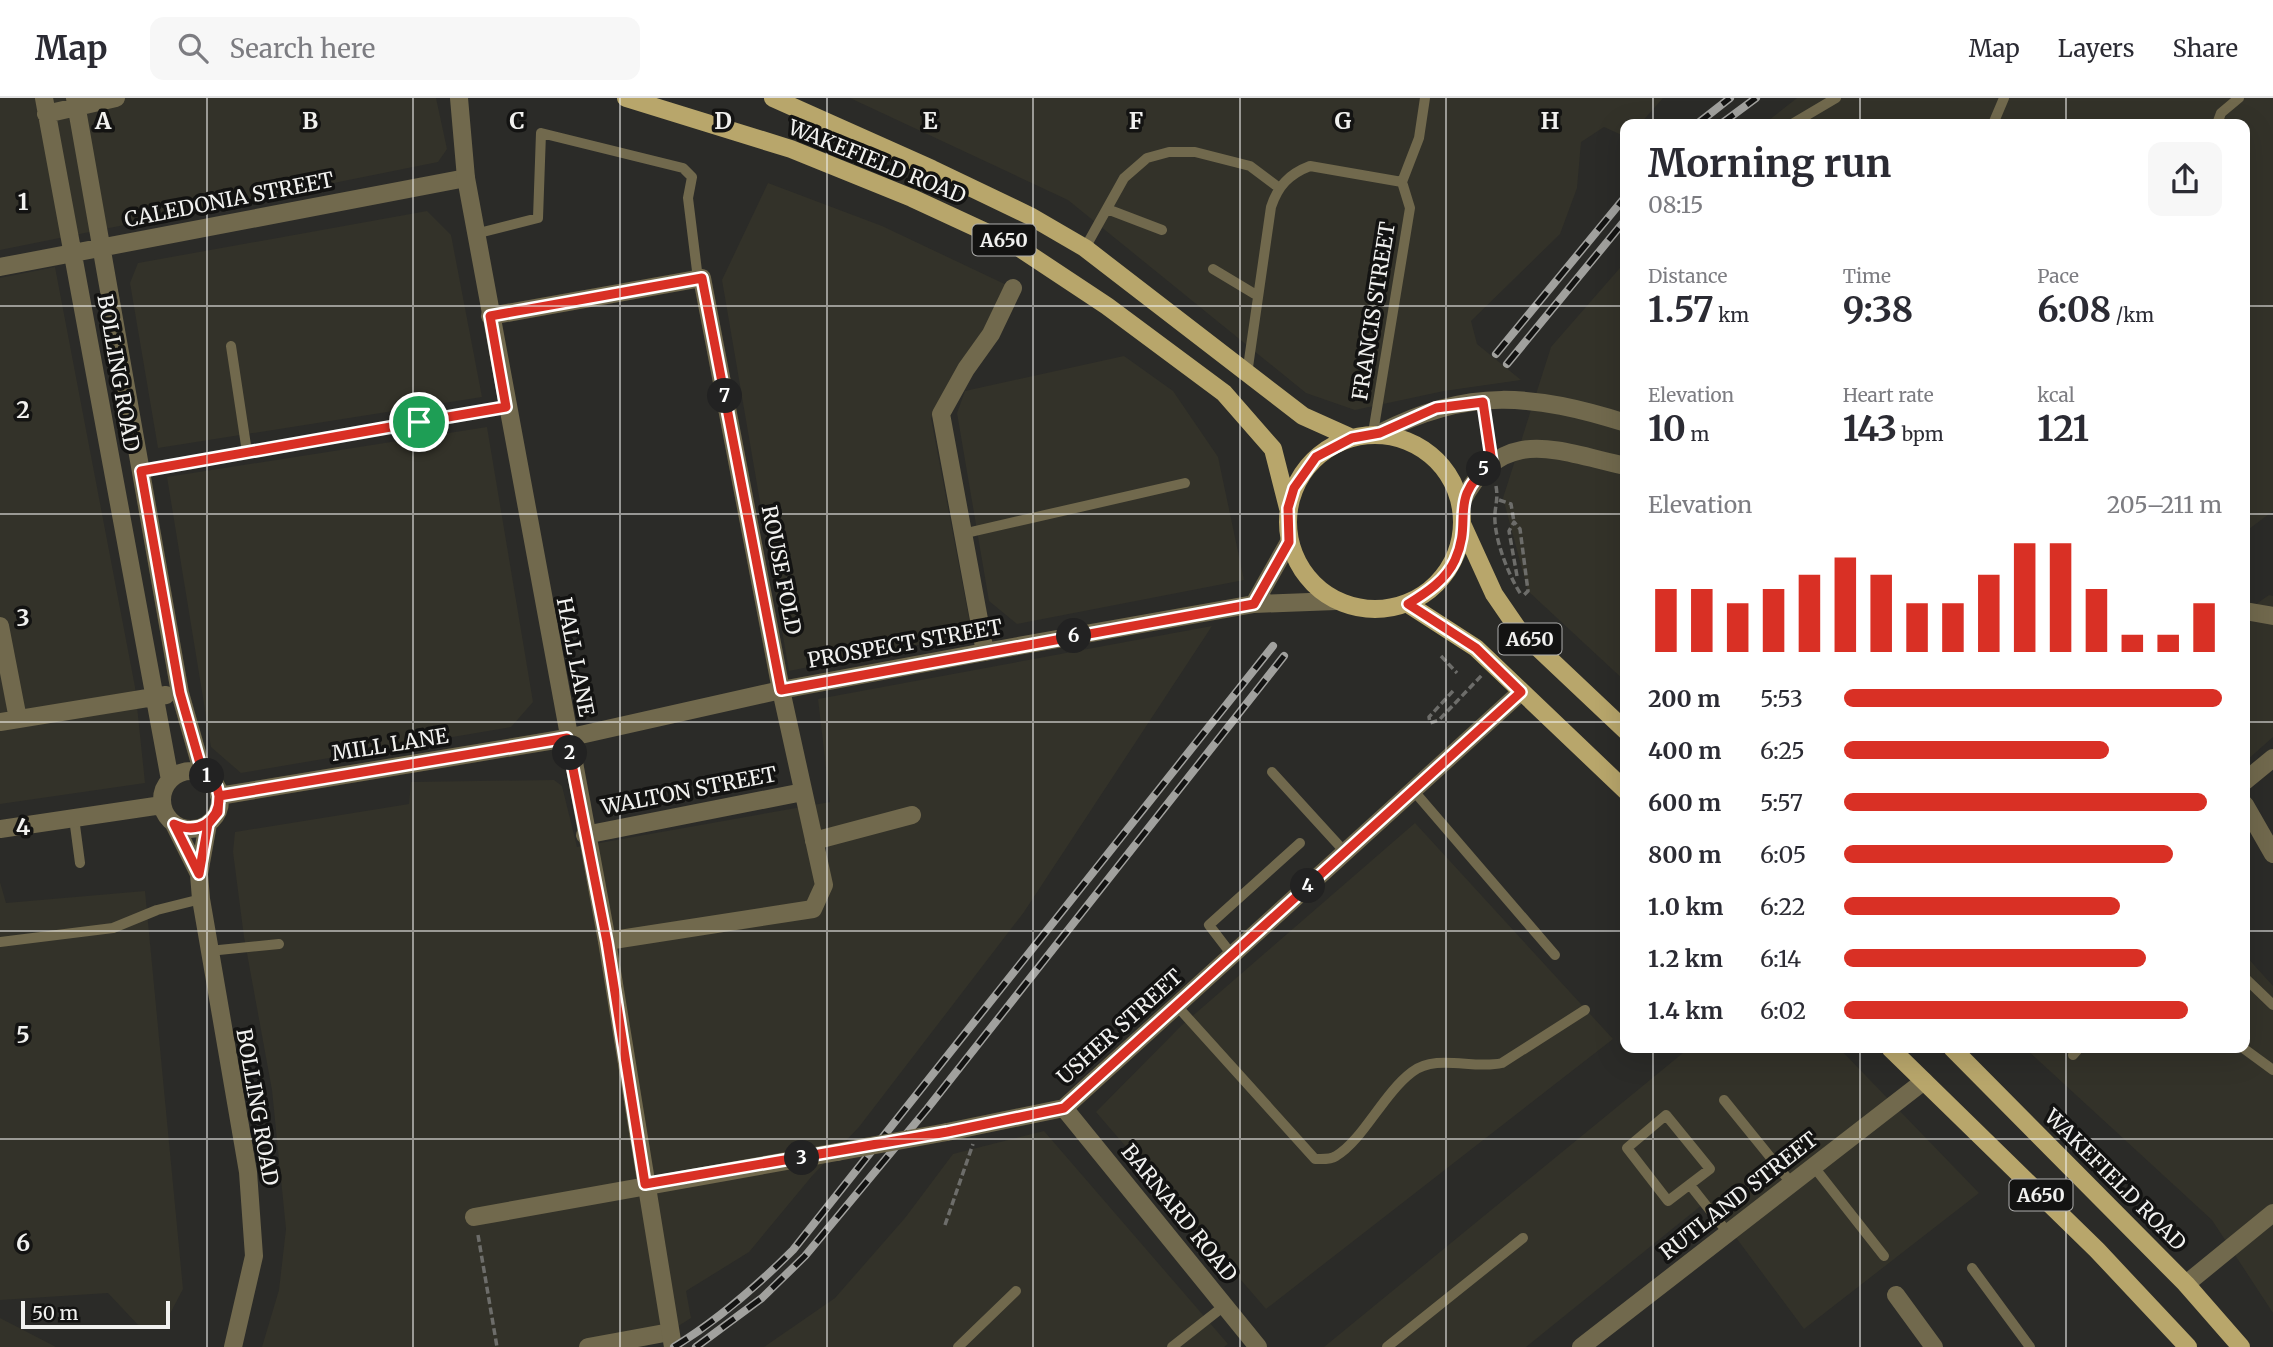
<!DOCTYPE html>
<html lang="en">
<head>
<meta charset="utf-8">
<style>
  body { margin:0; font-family:Merriweather,serif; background:#f7f7f7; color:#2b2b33; height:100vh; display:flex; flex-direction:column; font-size:26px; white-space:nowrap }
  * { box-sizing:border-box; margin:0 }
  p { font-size:23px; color:#7c7c81 }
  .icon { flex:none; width:38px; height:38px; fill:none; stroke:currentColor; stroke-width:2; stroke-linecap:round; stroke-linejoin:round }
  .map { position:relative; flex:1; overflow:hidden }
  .sheet { position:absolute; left:1620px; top:21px; width:630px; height:934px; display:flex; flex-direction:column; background:#fff; border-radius:14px; box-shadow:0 7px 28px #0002 }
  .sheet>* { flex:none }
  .scale { position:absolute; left:21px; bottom:18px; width:149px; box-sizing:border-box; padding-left:7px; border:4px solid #f1f1ef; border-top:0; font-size:19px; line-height:24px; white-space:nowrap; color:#f1f1ef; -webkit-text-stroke:5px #131312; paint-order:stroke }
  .pin { position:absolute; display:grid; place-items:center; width:60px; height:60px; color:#fff; margin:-30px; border:4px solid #fff; border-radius:50%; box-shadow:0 2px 7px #0007 }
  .km { position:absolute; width:35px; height:35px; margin:-18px; border-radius:50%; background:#222; color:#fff; font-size:19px; line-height:35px; text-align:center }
  .round { display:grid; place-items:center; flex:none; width:74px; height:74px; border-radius:14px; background:#f7f7f7 }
  .summary { display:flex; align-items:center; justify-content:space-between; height:119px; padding:0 28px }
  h1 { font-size:38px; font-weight:700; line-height:52px }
  .stats { display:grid; grid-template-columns:repeat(3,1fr); gap:10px; height:119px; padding:7px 28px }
  .stats div { display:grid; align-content:center }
  .stats b { font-size:35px; font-weight:700 }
  .stats small { font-size:19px; font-weight:400 }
  .stats p { font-size:19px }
  .chart { height:196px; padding:14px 28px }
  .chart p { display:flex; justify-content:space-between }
  .chart svg { width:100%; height:126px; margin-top:7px; stroke:#d93025; stroke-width:6 }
  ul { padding:0 28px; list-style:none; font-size:23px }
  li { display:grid; grid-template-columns:112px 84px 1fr; align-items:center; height:52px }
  li i { height:18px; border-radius:9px; background:#d93025 }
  header { display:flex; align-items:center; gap:42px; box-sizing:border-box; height:98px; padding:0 35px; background:#fff; border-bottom:2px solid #e1e1e2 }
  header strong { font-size:33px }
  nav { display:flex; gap:38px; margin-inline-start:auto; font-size:24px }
  .search { width:490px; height:63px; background:#f7f7f7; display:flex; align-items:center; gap:18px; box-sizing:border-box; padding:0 24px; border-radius:14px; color:#7c7c81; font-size:26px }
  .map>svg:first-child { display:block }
  .built { fill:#333229 }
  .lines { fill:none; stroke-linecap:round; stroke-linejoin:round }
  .path { stroke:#6d6d6a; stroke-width:3.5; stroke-dasharray:7 3.5; stroke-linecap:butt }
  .service { stroke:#71694d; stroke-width:10 }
  .minor { stroke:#71694d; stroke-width:18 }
  .tertiary { stroke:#71694d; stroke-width:18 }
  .primary { stroke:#b8a66b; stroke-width:18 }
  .rail-casing { stroke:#a1a19e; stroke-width:8 }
  .rail { stroke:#131312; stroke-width:5; stroke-dasharray:16; stroke-linecap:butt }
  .minor-bridge { stroke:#71694d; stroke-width:18 }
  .route-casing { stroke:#fff; stroke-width:14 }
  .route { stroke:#d93025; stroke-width:9 }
  .grid { fill:none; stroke:#f1f1ef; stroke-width:2; stroke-opacity:0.55 }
  .labels { text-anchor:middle; stroke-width:7; stroke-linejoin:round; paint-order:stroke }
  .shield { fill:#131312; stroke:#aeaead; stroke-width:2 }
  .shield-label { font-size:19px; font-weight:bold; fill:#f1f1ef }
  .street-label { font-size:21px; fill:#f1f1ef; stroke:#131312 }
  .grid-label { font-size:23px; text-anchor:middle; font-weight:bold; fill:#f1f1ef; stroke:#131312; stroke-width:7; stroke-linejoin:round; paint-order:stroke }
</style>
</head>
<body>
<header>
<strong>Map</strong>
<div class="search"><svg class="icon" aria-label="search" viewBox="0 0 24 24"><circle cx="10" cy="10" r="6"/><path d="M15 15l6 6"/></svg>Search here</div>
<nav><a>Map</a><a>Layers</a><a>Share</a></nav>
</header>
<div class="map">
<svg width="2273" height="1249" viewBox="0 0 2273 1249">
  <rect width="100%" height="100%" fill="#2b2b28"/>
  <!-- built -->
  <path class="built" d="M0,0H436L447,51L438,64L0,152Z
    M850,0H1663L1640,26H1626V39L1604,29L1581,44L1577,90L1560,136L1471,223L1477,246L1521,282L1444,293L1355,312L1306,295L1068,102Z
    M1797,0H2273V413L2245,434V26H1764Z
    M768,85L882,128L1013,190L967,255L931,320L972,536L789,573L722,182Z
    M427,113L451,137L482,299L158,350L130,185L138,165Z
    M1626,163V584L1528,493L1503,400L1551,249Z
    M55,169L135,589L145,685L0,706V180Z
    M1124,258L1173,293L1218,359L1244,482L1017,526L989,503L957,315L965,293Z
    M487,329L533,604L511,629L241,675L211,649L167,379Z
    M2269,497L2273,498V639L2245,664V514Z
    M1212,528L1024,814L859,1029L812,1078L749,1154L686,1193L691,1220L645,1249H262L279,1192L286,1131L272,992L244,839L233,754L235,734L409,706L411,684L554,682L562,688L577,749L830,704L818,601Z
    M1415,725L1613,941L1266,1211L1096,1014L1181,928Z
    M0,784L6,805L145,793L183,1191L163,1229H140L108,1195L0,1202Z
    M2245,857L2273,888V1215L2212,1122L2025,950H2245Z
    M1689,950H1839L1979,1095L1804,1231L1708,1102L1526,1249H1324Z
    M1044,1033L1228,1246L1224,1249H764L835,1200L905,1120L953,1056Z
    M0,1220L56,1249H0Z"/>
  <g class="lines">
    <!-- path -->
    <path class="path" d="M1485,322L1489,346
      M1496,388C1498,399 1496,405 1495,415C1493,439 1509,479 1522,498
      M1499,402L1511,406L1514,424
      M1517,478L1509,433L1514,424L1520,431L1528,493L1522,499
      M1441,558L1457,575
      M1453,593L1429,619L1430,625L1439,622L1482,577
      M945,1127L973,1046
      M478,1137L497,1249"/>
    <!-- service -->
    <path class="service" d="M1792,26L1836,0
      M1993,26L2004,0
      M2217,26L2221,15L2239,0
      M1402,84L1419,40L1425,0
      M1107,111L1162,132
      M475,136L538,120L541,35L683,70L692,79L688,100L698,181
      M1085,150L1124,80L1147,60L1169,54H1195L1250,68L1278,89
      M1213,171L1258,198
      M231,248L247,354
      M1247,276L1271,109C1278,88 1289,76 1310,68L1402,84
      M1373,335L1410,110L1402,84
      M141,373L506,309
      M962,436L1185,385
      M1272,674L1345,754
      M1413,692L1555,857
      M74,720L80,765
      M0,844L113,830L157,812L201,801
      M209,853L279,846
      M1232,857L1209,827L1300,745
      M2245,880L2273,907
      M1177,908L1315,1061C1322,1061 1330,1062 1336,1058C1363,1042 1383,996 1412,974C1436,955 1474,972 1502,965L1585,912
      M2243,950L2273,972
      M2073,957L2079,950
      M1724,1002L1792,1086
      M1666,1017L1710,1071L1668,1103L1627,1050Z
      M1814,1069L1884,1158
      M1690,1087L1728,1135
      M1972,1170L2030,1249
      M958,1249L1016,1193
      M1172,1249L1224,1208
      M1387,1249L1523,1140"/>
    <!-- minor -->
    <path class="minor" d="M44,0L170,682
      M75,0L180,595L203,676
      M46,16L116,0
      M0,169L466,80
      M490,218L702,180L781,592L824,787L813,811L607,843
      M1380,335C1468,289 1534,296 1626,325
      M1461,405C1503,326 1553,352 1626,368
      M2245,513L2273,518
      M0,528L18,621
      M985,554L941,316L966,271L991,236L1013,190
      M0,624L166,597
      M162 702a29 29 0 1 1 58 0a29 29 0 1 1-58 0Z
      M2245,683L2273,660
      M219,698L567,640
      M2245,707L2273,756
      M174,726L199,776
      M208,726L199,776L201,801L248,1074L254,1158L233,1249
      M0,731L162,707
      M585,737L803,694
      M814,743L912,717
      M1064,1010L1258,1249
      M947,1034L1064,1010L1521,594
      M474,1119L837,1054
      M2186,1186L2273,1115
      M1896,1197L1934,1249
      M588,1249L670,1234
      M1581,1249L1924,983"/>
    <!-- tertiary -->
    <path class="tertiary" d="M459,0L466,80L607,843L673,1249
      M1254,506L1289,444
      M567,640L781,592L985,554L1254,506L1336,503"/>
    <!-- primary -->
    <path class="primary" d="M626,0L791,51L912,100L1018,149L1107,208L1224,295L1273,351L1288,410
      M773,0L932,71L1030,118L1085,150L1303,318L1352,340
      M1288 424a87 87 0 1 1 174 0a87 87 0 1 1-174 0Z
      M1463,428L1494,496L1518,531L1626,633
      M1408,506L1476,550L1626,693
      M1890,950L2097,1152L2188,1249
      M1952,950L2186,1186L2241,1249"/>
    <defs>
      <path id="rail" d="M1697,26L1730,0
        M1721,26L1756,0
        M1496,256L1626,98
        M1507,266L1626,121
        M674,1249C718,1222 756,1189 793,1152L1273,548
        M696,1249L762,1200L805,1158L927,1011L1284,558"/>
    </defs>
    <!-- rail casing -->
    <use href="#rail" class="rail-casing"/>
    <!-- rail -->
    <use href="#rail" class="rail"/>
    <!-- minor-bridge -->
    <path class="minor-bridge" d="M837,1054L947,1034"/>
  </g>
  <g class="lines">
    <defs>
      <path id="route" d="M419,324L141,373L180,595L203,676L217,689L219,698L218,714L208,726L199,776L174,726C197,737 220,724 219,698L567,640L607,844L645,1086L947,1034L1064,1010L1521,594L1476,550L1408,506C1426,495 1446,482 1455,462C1474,420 1446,402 1492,365L1483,304L1436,310L1380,335L1352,340L1316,359L1294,390L1288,410L1289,444L1254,506L781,592L702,180L490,218L506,309L419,324"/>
    </defs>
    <!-- route casing -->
    <use href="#route" class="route-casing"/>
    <!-- route -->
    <use href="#route" class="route"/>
  </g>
  <!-- grid -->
  <path class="grid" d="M207,0V1249M413,0V1249M620,0V1249M827,0V1249M1033,0V1249M1240,0V1249M1446,0V1249M1653,0V26M1860,0V26M2066,0V26M0,208H1626M2245,208H2273M0,416H1626M2245,416H2273M0,624H1626M2245,624H2273M0,833H1626M2245,833H2273M1653,950V1249M1860,950V1249M2066,950V1249M0,1041H2273"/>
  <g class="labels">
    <!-- shield labels -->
    <g class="shield">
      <rect x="972.5" y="126.5" width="63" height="31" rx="5"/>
      <rect x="1498.5" y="525.5" width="63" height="31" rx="5"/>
      <rect x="2009.5" y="1081.5" width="63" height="31" rx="5"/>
    </g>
    <g class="shield-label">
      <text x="1004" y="149">A650</text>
      <text x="1530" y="548">A650</text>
      <text x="2041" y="1104">A650</text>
    </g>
    <!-- street labels -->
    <g class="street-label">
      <text transform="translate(877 64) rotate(22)" y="7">WAKEFIELD ROAD</text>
      <text transform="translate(229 102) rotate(-11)" y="7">CALEDONIA STREET</text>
      <text transform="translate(1374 213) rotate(-81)" y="7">FRANCIS STREET</text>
      <text transform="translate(118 275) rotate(80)" y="7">BOLLING ROAD</text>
      <text transform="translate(781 472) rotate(79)" y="7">ROUSE FOLD</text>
      <text transform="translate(905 546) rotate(-10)" y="7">PROSPECT STREET</text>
      <text transform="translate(575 559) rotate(79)" y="7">HALL LANE</text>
      <text transform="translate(390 647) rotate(-9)" y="7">MILL LANE</text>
      <text transform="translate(689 693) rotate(-11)" y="7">WALTON STREET</text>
      <text transform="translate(1120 929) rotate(-42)" y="7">USHER STREET</text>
      <text transform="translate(257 1009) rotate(80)" y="7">BOLLING ROAD</text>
      <text transform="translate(2115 1082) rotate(45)" y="7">WAKEFIELD ROAD</text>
      <text transform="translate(1739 1098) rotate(-38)" y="7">RUTLAND STREET</text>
      <text transform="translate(1179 1115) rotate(51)" y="7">BARNARD ROAD</text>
    </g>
  </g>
  <g class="grid-label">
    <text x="103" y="31">A</text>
    <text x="310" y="31">B</text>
    <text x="517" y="31">C</text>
    <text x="723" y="31">D</text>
    <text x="930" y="31">E</text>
    <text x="1136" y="31">F</text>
    <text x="1343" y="31">G</text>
    <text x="1550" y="31">H</text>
    <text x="23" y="112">1</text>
    <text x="23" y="320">2</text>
    <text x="23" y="528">3</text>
    <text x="23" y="737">4</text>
    <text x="23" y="945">5</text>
    <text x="23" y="1153">6</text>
  </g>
</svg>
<div class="scale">50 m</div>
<div class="pin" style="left:419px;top:324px;background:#1e9e55"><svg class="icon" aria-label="arrive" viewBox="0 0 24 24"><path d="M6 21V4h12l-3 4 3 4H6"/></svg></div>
<b class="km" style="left:207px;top:678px">1</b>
<b class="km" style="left:570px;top:655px">2</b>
<b class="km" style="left:802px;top:1060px">3</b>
<b class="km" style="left:1308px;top:788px">4</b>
<b class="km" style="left:1484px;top:371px">5</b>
<b class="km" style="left:1074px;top:538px">6</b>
<b class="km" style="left:725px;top:298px">7</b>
<section class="sheet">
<div class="summary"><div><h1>Morning run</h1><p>08:15</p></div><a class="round"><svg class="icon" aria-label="share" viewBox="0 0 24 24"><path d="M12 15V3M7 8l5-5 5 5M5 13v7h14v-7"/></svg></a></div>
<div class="stats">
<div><p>Distance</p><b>1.57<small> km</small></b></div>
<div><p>Time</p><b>9:38</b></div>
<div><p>Pace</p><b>6:08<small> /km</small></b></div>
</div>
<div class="stats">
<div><p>Elevation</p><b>10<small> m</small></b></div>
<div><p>Heart rate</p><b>143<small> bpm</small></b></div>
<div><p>kcal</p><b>121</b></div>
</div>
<div class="chart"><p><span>Elevation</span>205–211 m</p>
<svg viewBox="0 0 160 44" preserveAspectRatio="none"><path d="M5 44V22M15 44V22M25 44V27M35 44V22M45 44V17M55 44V11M65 44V17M75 44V27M85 44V27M95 44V17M105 44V6M115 44V6M125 44V22M135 44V38M145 44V38M155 44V27"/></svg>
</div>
<ul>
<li><b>200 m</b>5:53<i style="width:100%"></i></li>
<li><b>400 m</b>6:25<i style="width:70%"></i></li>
<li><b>600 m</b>5:57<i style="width:96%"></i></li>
<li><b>800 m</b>6:05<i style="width:87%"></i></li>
<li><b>1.0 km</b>6:22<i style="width:73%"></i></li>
<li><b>1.2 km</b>6:14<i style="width:80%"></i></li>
<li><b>1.4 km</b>6:02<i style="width:91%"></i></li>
</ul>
</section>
</div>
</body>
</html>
